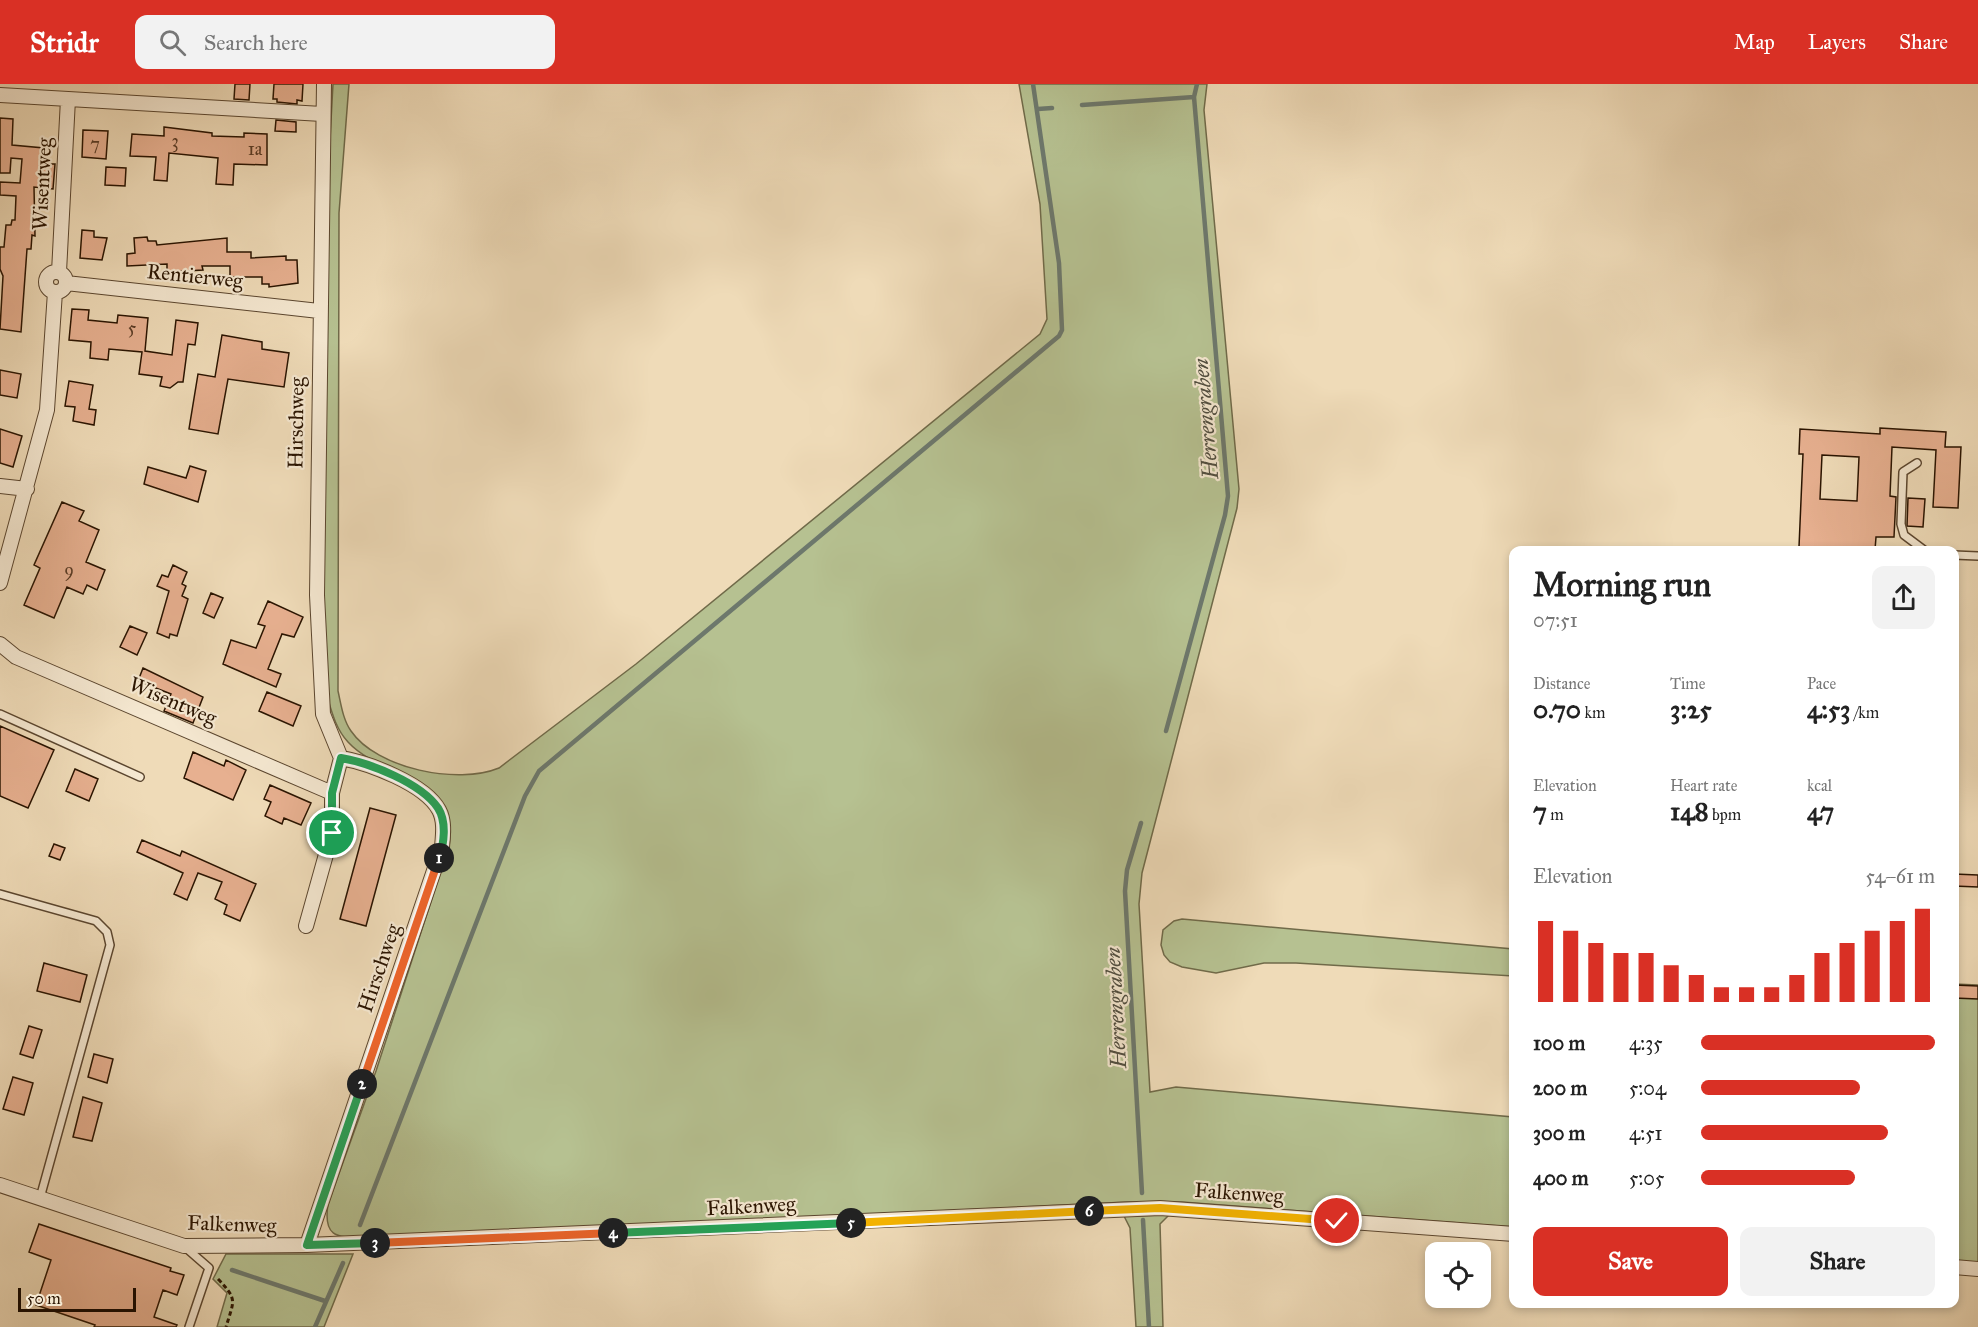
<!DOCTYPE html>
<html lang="en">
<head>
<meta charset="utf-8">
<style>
  body { margin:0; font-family:"IM FELL Great Primer",serif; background:#f2f2f2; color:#222; height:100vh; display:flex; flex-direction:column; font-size:22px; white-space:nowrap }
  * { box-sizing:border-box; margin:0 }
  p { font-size:20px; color:#767676 }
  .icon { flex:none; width:33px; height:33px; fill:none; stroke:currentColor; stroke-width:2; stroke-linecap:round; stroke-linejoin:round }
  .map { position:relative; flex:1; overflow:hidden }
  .panel { position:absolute; left:1509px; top:462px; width:450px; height:762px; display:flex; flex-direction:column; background:#fff; border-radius:12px; box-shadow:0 3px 9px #0003 }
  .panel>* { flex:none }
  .fabs { position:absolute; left:1425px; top:1158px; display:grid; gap:12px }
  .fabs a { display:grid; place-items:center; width:66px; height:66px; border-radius:12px; background:#fff; box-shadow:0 3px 9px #0003; font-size:30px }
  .scale { position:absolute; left:18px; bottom:15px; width:118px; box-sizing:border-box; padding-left:6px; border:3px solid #2a1401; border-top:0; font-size:16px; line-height:21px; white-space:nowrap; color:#2a1401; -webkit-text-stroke:4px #f5e8d1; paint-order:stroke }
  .pin { position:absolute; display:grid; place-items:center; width:51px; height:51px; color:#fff; margin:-26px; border:3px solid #fff; border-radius:50%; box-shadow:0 2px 6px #0007 }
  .km { position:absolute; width:30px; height:30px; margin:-15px; border-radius:50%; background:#222; color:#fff; font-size:16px; line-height:30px; text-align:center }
  .round { display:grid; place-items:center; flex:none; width:63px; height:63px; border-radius:12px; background:#f2f2f2 }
  .head { display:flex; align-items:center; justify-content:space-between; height:102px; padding:0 24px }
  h1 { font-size:33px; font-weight:800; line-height:45px }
  .metrics { display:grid; grid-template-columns:repeat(3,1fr); gap:9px; height:102px; padding:6px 24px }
  .metrics div { display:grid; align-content:center }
  .metrics b { font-size:26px; font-weight:800 }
  .metrics small { font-size:16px; font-weight:400 }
  .metrics p { font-size:16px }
  .chart { height:168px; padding:12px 24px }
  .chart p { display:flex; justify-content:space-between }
  .chart svg { width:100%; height:108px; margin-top:6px; stroke:#d93025; stroke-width:6 }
  .button { display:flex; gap:12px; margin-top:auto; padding:12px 24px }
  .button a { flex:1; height:69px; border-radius:12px; background:#d93025; color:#fff; font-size:24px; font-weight:800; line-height:69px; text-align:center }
  .button a+a { background:#f2f2f2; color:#222 }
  ul { padding:0 24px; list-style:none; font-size:20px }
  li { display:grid; grid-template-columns:96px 72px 1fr; align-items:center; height:45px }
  li i { height:15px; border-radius:8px; background:#d93025 }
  header { display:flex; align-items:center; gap:36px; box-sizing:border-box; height:84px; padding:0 30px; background:#d93025; color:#fff }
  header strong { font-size:28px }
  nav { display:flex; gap:33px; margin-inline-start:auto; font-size:21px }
  .search { width:420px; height:54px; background:#f2f2f2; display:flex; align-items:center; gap:15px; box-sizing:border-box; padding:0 21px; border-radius:12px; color:#767676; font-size:22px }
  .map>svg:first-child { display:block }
  .green { fill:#b6c191; stroke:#706a49; stroke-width:1.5 }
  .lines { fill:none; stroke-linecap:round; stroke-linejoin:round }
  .stream { stroke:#6d786c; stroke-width:4.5 }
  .building { fill:#e7b090; stroke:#2a1401; stroke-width:1.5; fill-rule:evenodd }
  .service-casing { stroke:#5b462f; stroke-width:10 }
  .minor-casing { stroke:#5b462f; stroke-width:16 }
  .path { stroke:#2a1401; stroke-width:3; stroke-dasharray:4.5 3; stroke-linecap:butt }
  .service { stroke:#f5e8d1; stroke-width:7 }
  .minor { stroke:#f5e8d1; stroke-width:14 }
  .split-1-casing { stroke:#fff; stroke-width:12 }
  .split-2-casing { stroke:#fff; stroke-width:12 }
  .split-3-casing { stroke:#fff; stroke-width:12 }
  .split-4-casing { stroke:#fff; stroke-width:12 }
  .split-5-casing { stroke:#fff; stroke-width:12 }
  .split-6-casing { stroke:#fff; stroke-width:12 }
  .split-7-casing { stroke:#fff; stroke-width:12 }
  .split-1 { stroke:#22a559; stroke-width:8 }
  .split-2 { stroke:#f0652b; stroke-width:8 }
  .split-3 { stroke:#22a559; stroke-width:8 }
  .split-4 { stroke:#f0652b; stroke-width:8 }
  .split-5 { stroke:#22a559; stroke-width:8 }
  .split-6 { stroke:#f5b400; stroke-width:8 }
  .split-7 { stroke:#f5b400; stroke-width:8 }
  .labels { text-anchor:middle; stroke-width:4.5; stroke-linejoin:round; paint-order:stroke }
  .number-label { font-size:18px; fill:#593b25 }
  .street-label { font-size:21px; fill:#2a1401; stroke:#f5e8d1 }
  .water-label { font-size:22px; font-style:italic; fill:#514e40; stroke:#f5e8d1 }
</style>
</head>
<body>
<header>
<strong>Stridr</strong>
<div class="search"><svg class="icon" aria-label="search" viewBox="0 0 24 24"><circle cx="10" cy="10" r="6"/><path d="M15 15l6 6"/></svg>Search here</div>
<nav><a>Map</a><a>Layers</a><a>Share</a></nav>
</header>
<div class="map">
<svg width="1978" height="1243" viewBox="0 0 1978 1243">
  <rect width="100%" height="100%" fill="#efdbb8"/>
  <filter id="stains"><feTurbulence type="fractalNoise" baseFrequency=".00333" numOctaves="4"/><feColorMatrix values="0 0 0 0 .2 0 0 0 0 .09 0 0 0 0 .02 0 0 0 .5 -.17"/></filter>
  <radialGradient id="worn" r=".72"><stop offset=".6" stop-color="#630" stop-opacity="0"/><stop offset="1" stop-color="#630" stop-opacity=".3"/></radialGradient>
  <!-- green -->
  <path class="green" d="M333,0H349L339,129L338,607C341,620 343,636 351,647C377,685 458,701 499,684L636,580L1040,250L1047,235L1040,120L1019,0H1207L1204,26L1239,405L1237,424L1142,789L1139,820L1150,1008L1176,1003L1513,1033V1143L1182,1118H1127L363,1154C336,1153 323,1153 328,1120L376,987L449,762C462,693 383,696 348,658C336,645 332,629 327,612L322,457L326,129Z
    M1182,835L1513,865V892L1296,879H1264L1216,889L1182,883L1170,878L1164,871L1161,861L1163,846L1174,837Z
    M1954,900L1978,901V1178L1955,1177Z
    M1169,1131L1160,1140L1163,1243H1136L1130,1144L1124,1132Z
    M226,1170H353L324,1243H217L227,1209L213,1195Z"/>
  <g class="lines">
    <!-- stream -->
    <path class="stream" d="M1082,21L1194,13
      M1038,25L1052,24
      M1166,647L1225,431L1228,412L1194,13L1197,0
      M1141,739L1127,786L1125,807L1142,1109
      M1143,1136L1149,1243
      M360,1141L525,712L539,687L1059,252L1062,246L1059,179L1033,0
      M232,1186L325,1217
      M315,1243L343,1179"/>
  </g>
  <!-- building -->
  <path class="building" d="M235,0H250L249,16L234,15Z
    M274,0H303L302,17L297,16V20L277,18V15H273Z
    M0,34L13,35L12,61L44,64L43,80H55L53,105L34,103L35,152L32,151L31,165H27L21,248L0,245L3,192L0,185V163H4L6,141H11L12,136H15L16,112L0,111V98L20,99L22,75L11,74L10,89H0Z
    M276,36L296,38V48L275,47Z
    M164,43L212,49V52L244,53V49L267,50V81L234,80L233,101L216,100L218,74L169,69L167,97L154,96L156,73L130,72L132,50L164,52Z
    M83,46L108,47L106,75L82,73Z
    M106,83L126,84L125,102L105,101Z
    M82,146L94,147V153L107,154L102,176L80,174Z
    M147,153L148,157H156L157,161L227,154V168H251V174L286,172V176H297L298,199L269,203V200H262V193H230V182H202L203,186L167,188V180L127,182V170L135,169L134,154Z
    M72,225L89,226L88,236L117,239L118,231L148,234L145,267L172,271L176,236L198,239L195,261L188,260L183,298H178L170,304L160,302L162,293L139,290L142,268L109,265L108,276L90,274L91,258L69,256Z
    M222,251L262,258V265L289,269L284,303L228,295L218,350L189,345L198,290L215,293Z
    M0,286L21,290L17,314L0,311Z
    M69,297L93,301L89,325L96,326L94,341L73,337L75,323L65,322Z
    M1880,344L1946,348L1945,363H1961L1958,424L1933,423L1936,366L1892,363L1890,412L1896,413L1894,453H1876L1875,466L1799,463L1803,370H1799L1800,345L1880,350ZM1822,371L1859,373L1857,417L1820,415Z
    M0,345L22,352L13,383L0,379Z
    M190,382L206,387L198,418L144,400L148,383L186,394Z
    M1908,414L1925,415L1923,443L1907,442Z
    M62,418L84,427L79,437L99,446L86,478L105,486L97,506L87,501L83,510L67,503L54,534L24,521L40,484L34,481Z
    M173,481L187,488L182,500L186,502L182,512L188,515L177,552L170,550L169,554L157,549L169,507L157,502L162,491L168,493Z
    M211,509L223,514L214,534L203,529Z
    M268,517L303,533L294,553L282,550L268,585L281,590L276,603L223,580L231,556L256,564L265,542L258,540Z
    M130,542L147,549L137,571L120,563Z
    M143,584L203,613L193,639L164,627L171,610L138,597Z
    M267,608L301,622L293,642L259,627Z
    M0,642L54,666L28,724L0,712Z
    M193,668L224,682L226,676L246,686L233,716L184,694Z
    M75,685L98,695L89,717L66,707Z
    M270,701L311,719L301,741L284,734L282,740L265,732L271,718L264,715Z
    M370,724L396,731L366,842L340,835Z
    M142,756L180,772L182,767L256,800L240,837L224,830L227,821L215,815L222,798L198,789L187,816L174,810L183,789L137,768Z
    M54,760L65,764L60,776L49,772Z
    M1954,790L1978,791V803L1954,802Z
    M44,879L87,891L80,918L37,907Z
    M1954,901L1978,902V915L1954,914Z
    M29,942L42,946L33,974L20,970Z
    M94,970L113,975L107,999L88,993Z
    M13,993L33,999L24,1031L3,1025Z
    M83,1013L102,1019L92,1057L73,1053Z
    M39,1140L171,1184L170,1187L184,1191L177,1211L163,1206L154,1233L177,1241L176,1243H94L95,1241L36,1221L51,1176L29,1168Z"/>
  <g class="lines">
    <defs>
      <path id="service" d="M1917,379L1903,388L1901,440L1904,451L1924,466
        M1954,471L1978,472
        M0,630L140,693
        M0,810L96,837L107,848L110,861L40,1114
        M185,1163L209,1184L189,1243"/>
      <path id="minor" d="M0,11L322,30
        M59,188L68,15
        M46 198a10 10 0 1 1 20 0a10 10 0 1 1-20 0Z
        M66,199L319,227
        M0,402L27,405
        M0,499L47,326L55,208
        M0,560L16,573L332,709
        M306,842L332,749V709L341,674
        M0,1101L184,1162L307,1161L1160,1124L1514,1150
        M307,1161L442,763C443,751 445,737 439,726C425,700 369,679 341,674L323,630L317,511L324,0
        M1954,1183L1978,1185"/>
    </defs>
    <!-- service casing -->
    <use href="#service" class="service-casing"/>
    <!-- minor casing -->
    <use href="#minor" class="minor-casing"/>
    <!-- path -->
    <path class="path" d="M218,1195C238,1216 234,1216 226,1243"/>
    <!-- service -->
    <use href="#service" class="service"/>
    <!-- minor -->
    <use href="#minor" class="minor"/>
  </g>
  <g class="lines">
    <defs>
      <path id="split-1" d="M332,749V709L341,674C370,679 421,699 438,724C447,738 444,760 439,774"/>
      <path id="split-2" d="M362,1000L439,774"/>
      <path id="split-3" d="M362,1000L307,1161L375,1159"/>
      <path id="split-4" d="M375,1159L613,1149"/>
      <path id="split-5" d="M613,1149L851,1139"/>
      <path id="split-6" d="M851,1139L1089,1127"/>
      <path id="split-7" d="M1089,1127L1160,1124L1337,1137"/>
    </defs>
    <!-- split-1 casing -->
    <use href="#split-1" class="split-1-casing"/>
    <!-- split-2 casing -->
    <use href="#split-2" class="split-2-casing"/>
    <!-- split-3 casing -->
    <use href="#split-3" class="split-3-casing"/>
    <!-- split-4 casing -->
    <use href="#split-4" class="split-4-casing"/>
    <!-- split-5 casing -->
    <use href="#split-5" class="split-5-casing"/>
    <!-- split-6 casing -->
    <use href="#split-6" class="split-6-casing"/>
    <!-- split-7 casing -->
    <use href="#split-7" class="split-7-casing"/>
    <!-- split-1 -->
    <use href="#split-1" class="split-1"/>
    <!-- split-2 -->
    <use href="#split-2" class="split-2"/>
    <!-- split-3 -->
    <use href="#split-3" class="split-3"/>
    <!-- split-4 -->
    <use href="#split-4" class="split-4"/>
    <!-- split-5 -->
    <use href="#split-5" class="split-5"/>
    <!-- split-6 -->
    <use href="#split-6" class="split-6"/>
    <!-- split-7 -->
    <use href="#split-7" class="split-7"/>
  </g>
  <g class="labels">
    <!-- number labels -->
    <g class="number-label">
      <text x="175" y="63">3</text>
      <text x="95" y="66">7</text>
      <text x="255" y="71">1a</text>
      <text x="132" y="250">5</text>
      <text x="69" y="492">9</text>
    </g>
    <!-- street labels -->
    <g class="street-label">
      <text transform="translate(42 100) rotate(-87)" y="7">Wisentweg</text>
      <text transform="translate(195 192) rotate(6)" y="7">Rentierweg</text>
      <text transform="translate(296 339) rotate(-89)" y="7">Hirschweg</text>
      <text transform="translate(173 617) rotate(23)" y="7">Wisentweg</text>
      <text transform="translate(379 884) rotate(-71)" y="7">Hirschweg</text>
      <text transform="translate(1239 1109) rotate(4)" y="7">Falkenweg</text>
      <text transform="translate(751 1122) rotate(-3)" y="7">Falkenweg</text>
      <text transform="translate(232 1140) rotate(2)" y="7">Falkenweg</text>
    </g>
    <!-- water labels -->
    <g class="water-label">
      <text transform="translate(1205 335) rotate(-95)" y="8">Herrengraben</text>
      <text transform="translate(1115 924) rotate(-93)" y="8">Herrengraben</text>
    </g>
  </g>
  <rect width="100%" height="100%" filter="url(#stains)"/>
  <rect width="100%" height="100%" fill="url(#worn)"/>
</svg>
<div class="fabs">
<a><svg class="icon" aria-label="locate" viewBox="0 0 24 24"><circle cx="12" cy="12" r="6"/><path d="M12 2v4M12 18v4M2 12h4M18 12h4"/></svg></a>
</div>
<div class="scale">50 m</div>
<div class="pin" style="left:332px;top:749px;background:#1e9e55"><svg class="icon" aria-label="arrive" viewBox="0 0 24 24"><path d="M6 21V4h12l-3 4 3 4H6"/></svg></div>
<div class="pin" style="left:1337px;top:1137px;background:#d93025"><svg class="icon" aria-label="check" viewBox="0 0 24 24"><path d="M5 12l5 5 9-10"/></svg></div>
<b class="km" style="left:439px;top:774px">1</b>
<b class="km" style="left:362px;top:1000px">2</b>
<b class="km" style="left:375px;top:1159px">3</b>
<b class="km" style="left:613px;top:1149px">4</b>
<b class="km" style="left:851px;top:1139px">5</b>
<b class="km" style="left:1089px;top:1127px">6</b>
<section class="panel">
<div class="head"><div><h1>Morning run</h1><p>07:51</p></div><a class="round"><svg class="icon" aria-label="share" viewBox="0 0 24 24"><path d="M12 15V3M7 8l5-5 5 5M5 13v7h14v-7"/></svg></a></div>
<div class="metrics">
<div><p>Distance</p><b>0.70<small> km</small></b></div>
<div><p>Time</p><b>3:25</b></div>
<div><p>Pace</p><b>4:53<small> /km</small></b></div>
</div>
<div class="metrics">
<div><p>Elevation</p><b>7<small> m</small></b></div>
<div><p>Heart rate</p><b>148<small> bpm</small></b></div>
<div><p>kcal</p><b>47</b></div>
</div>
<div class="chart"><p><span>Elevation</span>54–61 m</p>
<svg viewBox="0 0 160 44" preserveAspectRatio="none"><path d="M5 44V11M15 44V15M25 44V20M35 44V24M45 44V24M55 44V29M65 44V33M75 44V38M85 44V38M95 44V38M105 44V33M115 44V24M125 44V20M135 44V15M145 44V11M155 44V6"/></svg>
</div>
<ul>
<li><b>100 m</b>4:35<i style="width:100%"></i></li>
<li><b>200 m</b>5:04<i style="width:68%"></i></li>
<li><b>300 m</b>4:51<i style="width:80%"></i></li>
<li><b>400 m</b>5:05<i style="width:66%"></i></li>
</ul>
<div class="button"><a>Save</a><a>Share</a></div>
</section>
</div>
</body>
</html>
